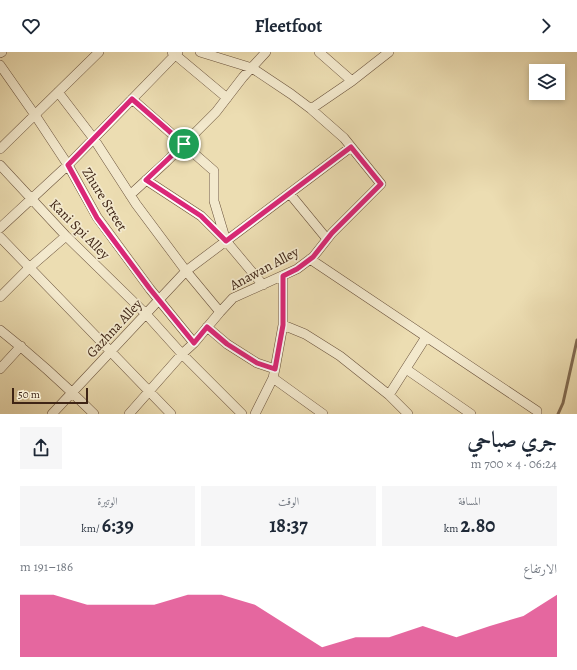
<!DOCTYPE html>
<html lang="ar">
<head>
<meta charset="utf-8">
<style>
  body { margin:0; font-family:Alegreya,Amiri,serif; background:#f6f6f7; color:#1f2937; direction:rtl; height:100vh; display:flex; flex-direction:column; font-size:15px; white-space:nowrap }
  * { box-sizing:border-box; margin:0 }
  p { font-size:13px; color:#747a83 }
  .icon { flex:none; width:22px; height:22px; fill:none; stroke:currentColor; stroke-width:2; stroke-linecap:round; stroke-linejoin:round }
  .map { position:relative; height:362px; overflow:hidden; direction:ltr }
  .details { display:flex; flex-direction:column; background:#fff; flex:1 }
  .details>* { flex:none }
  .tools { position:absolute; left:529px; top:12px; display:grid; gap:8px }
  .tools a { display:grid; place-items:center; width:36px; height:36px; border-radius:0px; background:#fff; box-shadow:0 2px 6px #0003; font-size:20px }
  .scale { position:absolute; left:12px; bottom:10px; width:76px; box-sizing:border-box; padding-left:4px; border:2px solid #3e2415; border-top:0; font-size:11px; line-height:14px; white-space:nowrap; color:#3e2415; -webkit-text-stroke:3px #f3e9cd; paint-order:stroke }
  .pin { position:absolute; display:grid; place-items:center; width:34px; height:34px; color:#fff; margin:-17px; border:2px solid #fff; border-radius:50%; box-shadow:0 1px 4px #0007 }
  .round { display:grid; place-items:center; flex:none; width:42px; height:42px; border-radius:0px; background:#f6f6f7 }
  .overview { display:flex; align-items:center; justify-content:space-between; height:68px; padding:0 20px }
  h1 { font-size:22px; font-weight:600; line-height:30px }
  .figures { display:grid; grid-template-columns:repeat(3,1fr); gap:6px; height:68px; padding:4px 20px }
  .figures div { display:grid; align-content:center; border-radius:0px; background:#f6f6f7; text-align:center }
  .figures b { font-size:20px; font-weight:600 }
  .figures small { font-size:11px; font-weight:400 }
  .figures p { font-size:11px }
  .chart { height:112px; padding:8px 20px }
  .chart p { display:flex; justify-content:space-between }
  .chart svg { width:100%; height:72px; margin-top:4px; fill:#db2777; opacity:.7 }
  header { display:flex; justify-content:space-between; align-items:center; height:52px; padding:0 20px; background:#fff; font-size:18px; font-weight:600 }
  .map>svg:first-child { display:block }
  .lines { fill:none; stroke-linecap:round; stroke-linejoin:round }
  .stream { stroke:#836d53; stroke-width:3 }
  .minor-casing { stroke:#6a523c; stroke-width:10 }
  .minor { stroke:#f3e9cd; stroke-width:9 }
  .route-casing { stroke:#fff; stroke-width:8 }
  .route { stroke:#db2777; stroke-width:5 }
  .labels { text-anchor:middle; stroke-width:3.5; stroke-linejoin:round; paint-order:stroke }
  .street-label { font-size:14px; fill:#3e2415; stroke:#f3e9cd }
</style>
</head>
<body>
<header><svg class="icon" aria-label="forward" viewBox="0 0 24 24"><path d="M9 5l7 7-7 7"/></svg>Fleetfoot<svg class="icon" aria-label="heart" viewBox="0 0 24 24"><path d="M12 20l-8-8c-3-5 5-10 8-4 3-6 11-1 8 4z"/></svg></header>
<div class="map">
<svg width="577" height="362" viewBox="0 0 577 362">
  <rect width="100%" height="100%" fill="#ecddb2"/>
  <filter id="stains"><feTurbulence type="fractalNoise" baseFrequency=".005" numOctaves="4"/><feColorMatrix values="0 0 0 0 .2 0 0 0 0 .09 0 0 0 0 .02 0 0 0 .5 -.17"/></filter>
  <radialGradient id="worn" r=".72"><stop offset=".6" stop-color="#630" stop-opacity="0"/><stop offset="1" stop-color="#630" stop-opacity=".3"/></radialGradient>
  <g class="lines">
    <!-- stream -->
    <path class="stream" d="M558,362L563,351L577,288"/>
    <defs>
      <path id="minor" d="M172,0L227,46
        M319,0L352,29
        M0,1L2,0
        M0,13L35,63L68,113L97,165L150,237L194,291
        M58,40L94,87L136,152L186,219L220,260
        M132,47L214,119V149L226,189
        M311,57L352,29L389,0
        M0,97L99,0
        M0,113L66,184L146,262L182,302L242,362
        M146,128L201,164L226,189L263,233
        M290,142L327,187
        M130,143L166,110L216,60L243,25L266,0
        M0,176L68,113L178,0
        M0,185L171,362
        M310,207L534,357L537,359V362
        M0,245L29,216L66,184
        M283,273L305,282L340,304L389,343L408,362
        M207,275L227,292L257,311L275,317
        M0,278C33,304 64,332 94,362
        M0,317L21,294
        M406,317L471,362
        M273,326L323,362
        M389,343L426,285
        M52,362L186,219L351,95
        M129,362L182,302L194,291L220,260L233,246L297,217L313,205L332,181L381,132L344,86L311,57L291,42L252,16L200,0
        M255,362L273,326L275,317L283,273V224"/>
    </defs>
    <!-- minor casing -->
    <use href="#minor" class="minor-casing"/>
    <!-- minor -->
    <use href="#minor" class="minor"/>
  </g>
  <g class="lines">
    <defs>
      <path id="route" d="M132,47L184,92L146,128L201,164L226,189L351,95L381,132L332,181L313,205L297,217L283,224V273L275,317L257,311L227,292L207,275L194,291L150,237L97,166L68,113Z"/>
    </defs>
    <!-- route casing -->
    <use href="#route" class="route-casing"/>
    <!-- route -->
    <use href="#route" class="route"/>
  </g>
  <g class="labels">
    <!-- street labels -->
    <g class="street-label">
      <text transform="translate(105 147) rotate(58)" y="5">Zhure Street</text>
      <text transform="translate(80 177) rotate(45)" y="5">Kani Spi Alley</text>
      <text transform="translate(264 216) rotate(-28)" y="5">Anawan Alley</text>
      <text transform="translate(114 276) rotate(-47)" y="5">Gazhna Alley</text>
    </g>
  </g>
  <rect width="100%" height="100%" filter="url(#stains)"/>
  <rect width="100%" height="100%" fill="url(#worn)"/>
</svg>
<div class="tools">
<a><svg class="icon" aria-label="layers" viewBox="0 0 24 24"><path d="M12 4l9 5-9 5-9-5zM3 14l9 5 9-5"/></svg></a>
</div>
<div class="scale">50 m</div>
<div class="pin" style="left:184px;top:92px;background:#1e9e55"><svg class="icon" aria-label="arrive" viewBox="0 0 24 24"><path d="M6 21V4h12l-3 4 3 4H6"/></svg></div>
</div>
<section class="details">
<div class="overview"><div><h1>جري صباحي</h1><p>06:24 · 4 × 700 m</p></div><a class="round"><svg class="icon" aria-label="share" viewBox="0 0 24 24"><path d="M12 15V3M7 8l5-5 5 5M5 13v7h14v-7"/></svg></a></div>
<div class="figures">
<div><p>المسافة</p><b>2.80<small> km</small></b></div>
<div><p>الوقت</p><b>18:37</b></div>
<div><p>الوتيرة</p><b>6:39<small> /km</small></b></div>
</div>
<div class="chart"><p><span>الارتفاع</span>186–191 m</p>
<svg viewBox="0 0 160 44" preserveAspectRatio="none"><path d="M0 44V6L10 6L20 12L30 12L40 12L50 6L60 6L70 12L80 25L90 38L100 32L110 32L120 25L130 32L140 25L150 19L160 6V44z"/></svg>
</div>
</section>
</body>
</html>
